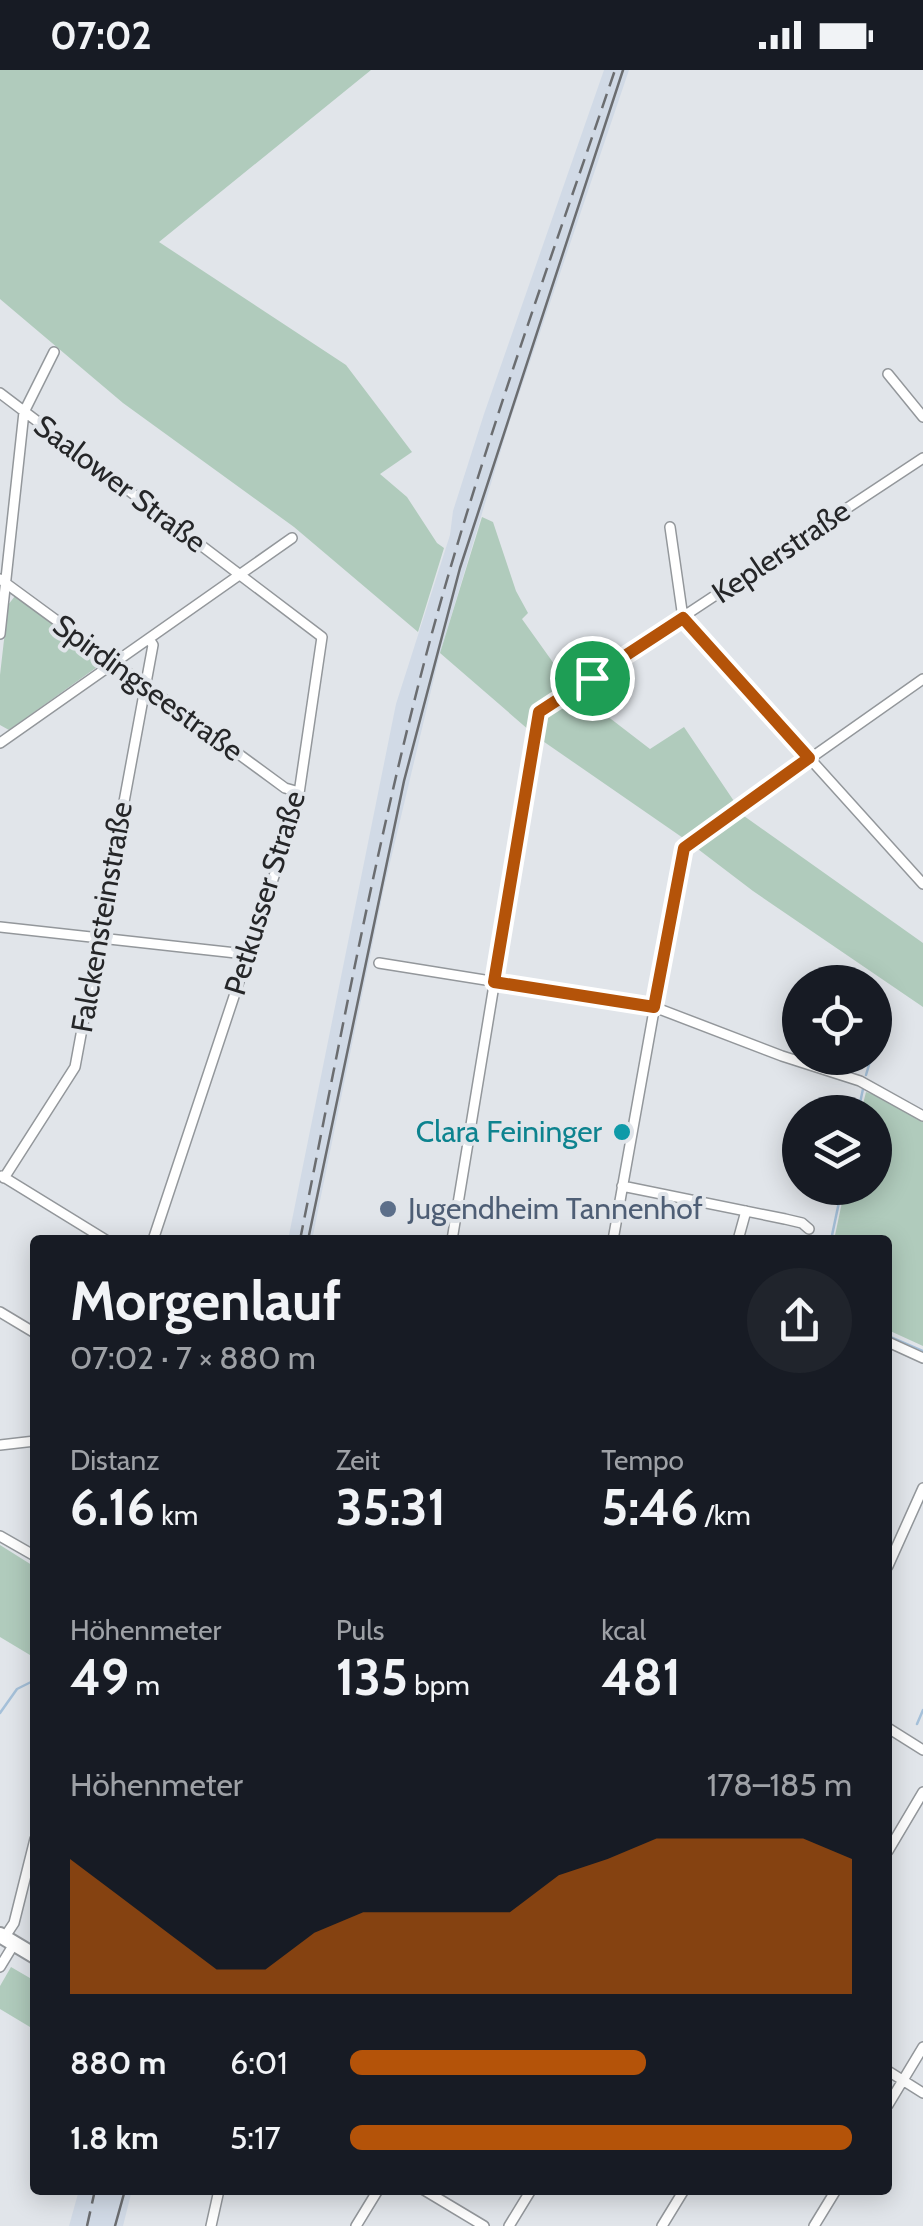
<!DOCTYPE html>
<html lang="de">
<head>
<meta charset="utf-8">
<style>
  body { margin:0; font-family:Cabin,sans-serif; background:#20242c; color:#f1f3f6; height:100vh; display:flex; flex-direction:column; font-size:38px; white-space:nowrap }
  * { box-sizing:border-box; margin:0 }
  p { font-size:32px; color:#9ea1a6 }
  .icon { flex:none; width:55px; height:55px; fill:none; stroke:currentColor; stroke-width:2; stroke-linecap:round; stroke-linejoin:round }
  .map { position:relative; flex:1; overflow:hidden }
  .sheet { position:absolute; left:30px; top:1165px; width:862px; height:960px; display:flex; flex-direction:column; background:#171b24; border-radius:10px; box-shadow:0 5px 25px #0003 }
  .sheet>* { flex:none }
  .controls { position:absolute; left:782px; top:895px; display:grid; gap:20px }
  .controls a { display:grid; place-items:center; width:110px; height:110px; border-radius:50%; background:#171b24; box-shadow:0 5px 25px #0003; font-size:50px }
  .pin { position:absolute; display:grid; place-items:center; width:85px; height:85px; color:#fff; margin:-42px; border:5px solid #fff; border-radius:50%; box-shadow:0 2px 10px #0007 }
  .round { display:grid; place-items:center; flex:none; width:105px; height:105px; border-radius:52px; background:#20242c }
  .summary { display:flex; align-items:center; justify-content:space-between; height:170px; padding:0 40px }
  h1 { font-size:55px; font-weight:700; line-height:75px }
  .metrics { display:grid; grid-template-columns:repeat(3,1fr); gap:15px; height:170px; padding:10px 40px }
  .metrics div { display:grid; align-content:center }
  .metrics b { font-size:50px; font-weight:700 }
  .metrics small { font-size:28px; font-weight:400 }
  .metrics p { font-size:28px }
  .chart { height:280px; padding:20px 40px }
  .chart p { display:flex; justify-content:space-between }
  .chart svg { width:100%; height:180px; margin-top:10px; fill:#b45309; opacity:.7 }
  ul { padding:0 40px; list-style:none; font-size:32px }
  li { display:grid; grid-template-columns:160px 120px 1fr; align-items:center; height:75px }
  li i { height:25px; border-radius:12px; background:#b45309 }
  .status { display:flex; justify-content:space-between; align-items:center; height:70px; padding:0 50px; background:#171b24; direction:ltr }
  .status svg { height:28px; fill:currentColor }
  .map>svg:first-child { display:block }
  .built { fill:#d1dae6 }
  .green { fill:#b0cbbc }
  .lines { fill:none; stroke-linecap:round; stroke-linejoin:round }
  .stream { stroke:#a5c0d9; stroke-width:2.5 }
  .street-casing { stroke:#93979b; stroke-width:12 }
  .secondary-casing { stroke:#93979b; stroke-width:18 }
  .street { stroke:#fff; stroke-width:9 }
  .secondary { stroke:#fff; stroke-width:14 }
  .tram { stroke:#6b6d70; stroke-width:2.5 }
  .rail { stroke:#6b6d70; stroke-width:2.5; stroke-dasharray:15 8; stroke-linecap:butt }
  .route-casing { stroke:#fff; stroke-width:20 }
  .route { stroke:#b45309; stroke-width:12 }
  .culture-dot { fill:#0f9aa8; stroke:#e1e5ea; stroke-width:4 }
  .service-dot { fill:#5c6f8a; stroke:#e1e5ea; stroke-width:4 }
  .labels { text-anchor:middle; stroke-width:8; stroke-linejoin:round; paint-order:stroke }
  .street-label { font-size:30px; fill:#252628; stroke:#e1e5ea }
  .culture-label { font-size:30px; fill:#0d838f; stroke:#e1e5ea; text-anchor:end }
  .service-label { font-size:30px; fill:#4e5e75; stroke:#e1e5ea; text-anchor:start }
</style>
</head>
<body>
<div class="status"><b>07:02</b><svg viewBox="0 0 49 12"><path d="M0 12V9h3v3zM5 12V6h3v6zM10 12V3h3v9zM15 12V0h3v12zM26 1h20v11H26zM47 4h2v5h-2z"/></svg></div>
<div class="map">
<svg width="923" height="2156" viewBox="0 0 923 2156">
  <rect width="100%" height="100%" fill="#e1e5ea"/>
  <!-- built -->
  <path class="built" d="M604,0H629L508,357L440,583L384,818L312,1170H288L396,634L450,465L453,441L484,344Z
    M79,2120H132L123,2156H69Z"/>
  <!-- green -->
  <path class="green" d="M0,0H371L159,172L346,295L412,382L380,404L407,427L437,473L444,478L418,562L294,457L123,333L0,229Z
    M482,447L493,452L516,521L528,543L522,549L572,619L650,679L684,657L744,746L923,873V937L753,821L686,770L537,667L440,583Z
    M15,526L100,590L97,597L9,660L0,655V605L8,535Z
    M866,1022L884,1028L923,1052V1276L888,1260V1170H834L845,1118H875V1042H861Z
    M0,1475L35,1497V1588L0,1567Z
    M11,1897L35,1911V1960L0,1939V1916Z"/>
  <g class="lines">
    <!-- stream -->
    <path class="stream" d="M875,972L887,931
      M866,1005L871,988
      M858,1042L863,1019
      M831,1170L842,1118
      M888,1266L923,1281
      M0,1643L17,1619L35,1610
      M917,1654L923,1640"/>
    <defs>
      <path id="street" d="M888,304L923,347
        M0,323L322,567L297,737L153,1170
        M670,457L683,548L923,814
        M0,509L285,718L299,722
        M0,564L24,342L54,282
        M0,673L292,468
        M0,857L236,883L247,887
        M379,893L654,937L782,986L860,1011L923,1046
        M2,1106L106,1170
        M4,1108L75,997L153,575L149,569
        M622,1116L785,1149L802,1153L809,1159
        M452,1170L539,642L923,388
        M613,1170L683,778L923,609
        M738,1170L746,1141
        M0,1242L35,1263
        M888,1272L923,1288
        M0,1375L35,1371
        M0,1466L35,1486
        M888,1496L923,1418
        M888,1658L923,1680
        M888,1781L923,1722
        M4,1868L14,1853L35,1769
        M0,1897L14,1874
        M888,2001L923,2023
        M888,2035L923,1977
        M424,2120L484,2156
        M211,2156L219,2120
        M356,2156L378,2120
        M509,2156L531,2120
        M662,2156L684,2120
        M814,2156L836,2120"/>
      <path id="secondary" d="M0,1865L35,1886"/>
    </defs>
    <!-- street casing -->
    <use href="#street" class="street-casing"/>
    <!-- secondary casing -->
    <use href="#secondary" class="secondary-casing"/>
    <!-- street -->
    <use href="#street" class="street"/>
    <!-- secondary -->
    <use href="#secondary" class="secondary"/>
    <!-- tram -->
    <path class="tram" d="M308,1170L404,711L460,498L623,0
      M115,2156L125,2120"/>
    <!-- rail -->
    <path class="rail" d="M300,1170C341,967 378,763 432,563C484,373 552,186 615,0
      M87,2156L95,2120"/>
  </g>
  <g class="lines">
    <defs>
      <path id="route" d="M683,548L809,688L684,778L654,937L494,912L539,642Z"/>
    </defs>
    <!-- route casing -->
    <use href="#route" class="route-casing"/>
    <!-- route -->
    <use href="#route" class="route"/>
  </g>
  <!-- markers -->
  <circle class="culture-dot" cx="622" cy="1062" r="10"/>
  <circle class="service-dot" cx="388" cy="1139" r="10"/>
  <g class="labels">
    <!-- street labels -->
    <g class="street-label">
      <text transform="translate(120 414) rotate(37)" y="10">Saalower Straße</text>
      <text transform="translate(781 482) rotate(-34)" y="10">Keplerstraße</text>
      <text transform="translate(148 618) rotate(36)" y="10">Spirdingseestraße</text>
      <text transform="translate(265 823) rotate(-73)" y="10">Petkusser Straße</text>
      <text transform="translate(102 847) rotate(-80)" y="10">Falckensteinstraße</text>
    </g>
    <!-- culture labels -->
    <g class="culture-label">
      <text x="602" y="1072">Clara Feininger</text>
    </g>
    <!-- service labels -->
    <g class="service-label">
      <text x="408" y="1149">Jugendheim Tannenhof</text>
    </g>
  </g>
</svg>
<div class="controls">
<a><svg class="icon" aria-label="locate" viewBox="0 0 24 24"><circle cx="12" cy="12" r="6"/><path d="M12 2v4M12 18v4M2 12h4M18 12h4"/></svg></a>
<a><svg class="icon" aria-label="layers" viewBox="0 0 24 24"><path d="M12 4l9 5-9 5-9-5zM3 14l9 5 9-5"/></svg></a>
</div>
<div class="pin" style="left:592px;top:608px;background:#1e9e55"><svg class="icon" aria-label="arrive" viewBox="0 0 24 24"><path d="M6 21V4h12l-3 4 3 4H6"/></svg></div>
<section class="sheet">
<div class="summary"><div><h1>Morgenlauf</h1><p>07:02 · 7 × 880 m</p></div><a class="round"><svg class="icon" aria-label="share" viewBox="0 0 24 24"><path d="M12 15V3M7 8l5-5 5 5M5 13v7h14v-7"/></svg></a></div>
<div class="metrics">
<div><p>Distanz</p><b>6.16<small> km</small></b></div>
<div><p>Zeit</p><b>35:31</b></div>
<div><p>Tempo</p><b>5:46<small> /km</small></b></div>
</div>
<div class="metrics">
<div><p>Höhenmeter</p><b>49<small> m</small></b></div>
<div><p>Puls</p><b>135<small> bpm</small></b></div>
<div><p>kcal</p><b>481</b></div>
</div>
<div class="chart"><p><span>Höhenmeter</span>178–185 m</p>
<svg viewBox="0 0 160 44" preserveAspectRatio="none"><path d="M0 44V11L10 20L20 29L30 38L40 38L50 29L60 24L70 24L80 24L90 24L100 15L110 11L120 6L130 6L140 6L150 6L160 11V44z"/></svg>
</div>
<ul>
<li><b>880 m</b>6:01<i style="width:59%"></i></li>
<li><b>1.8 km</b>5:17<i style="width:100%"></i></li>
</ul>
</section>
</div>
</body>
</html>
